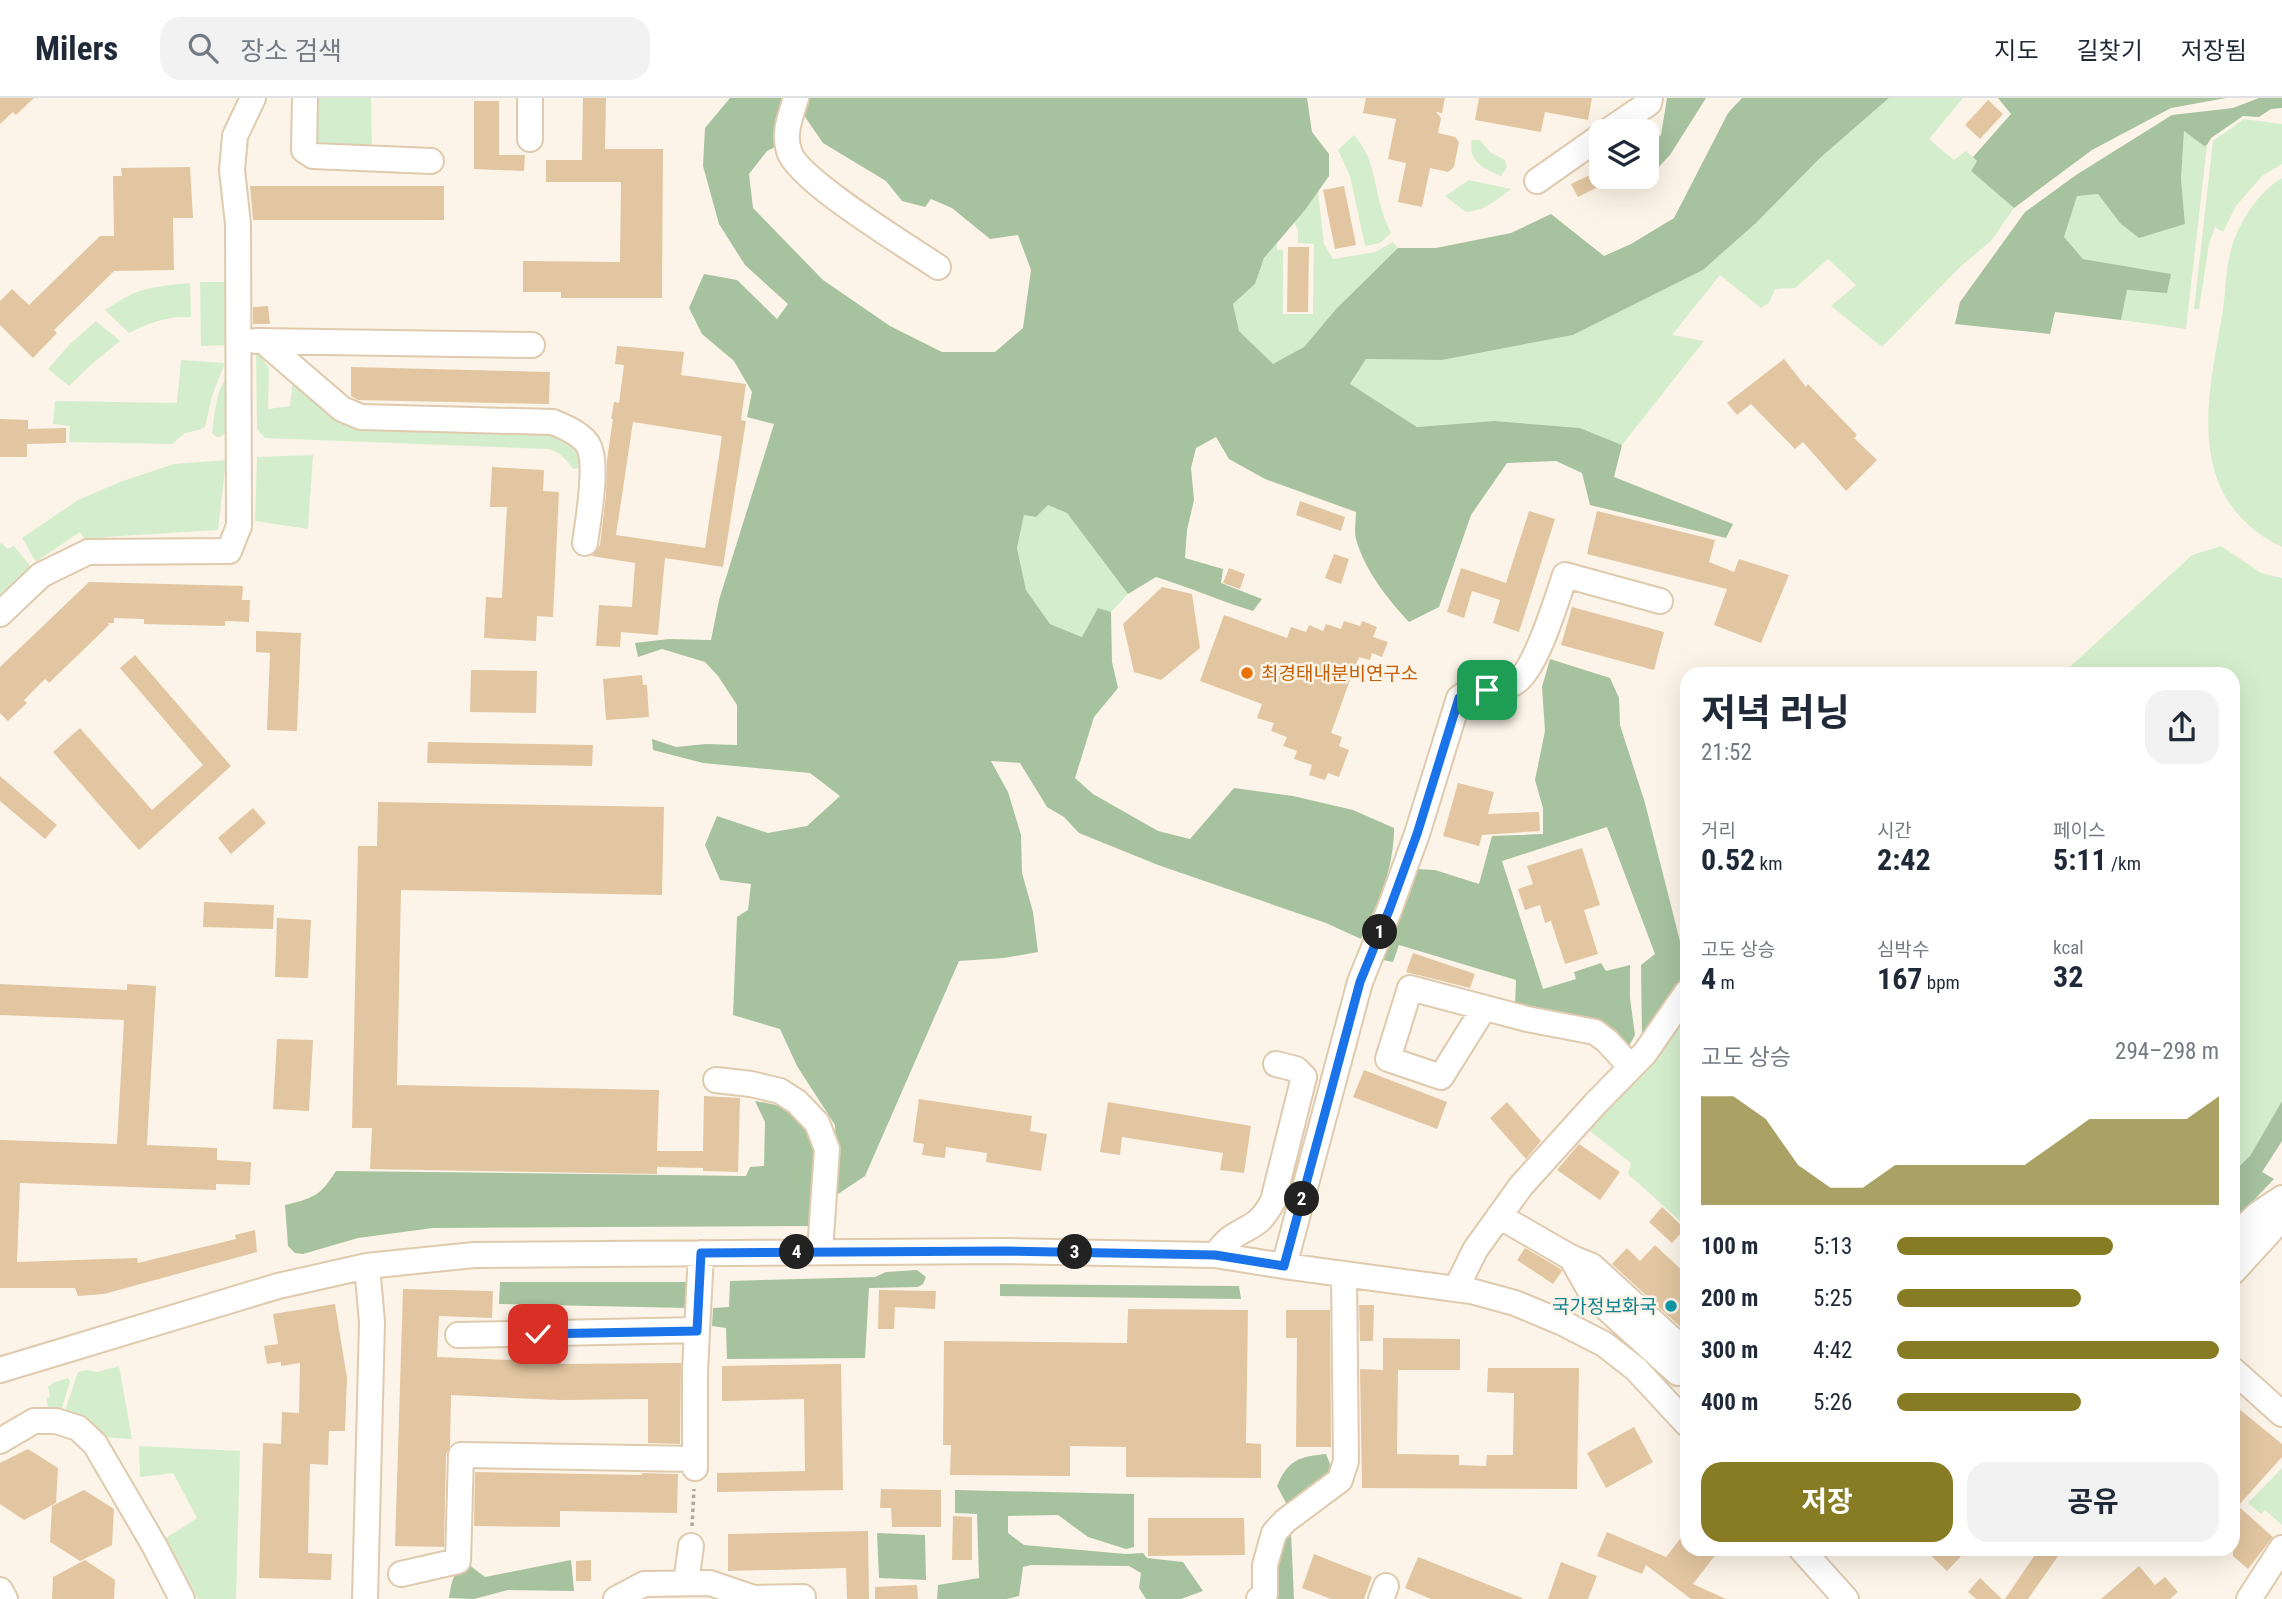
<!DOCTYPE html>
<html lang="ko">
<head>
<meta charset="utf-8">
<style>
  body { margin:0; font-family:"Roboto Condensed","Noto Sans KR",sans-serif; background:#f2f2f3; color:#1f2937; height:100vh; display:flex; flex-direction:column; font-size:26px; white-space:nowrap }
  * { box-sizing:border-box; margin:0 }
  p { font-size:23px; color:#747a83 }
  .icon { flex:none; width:38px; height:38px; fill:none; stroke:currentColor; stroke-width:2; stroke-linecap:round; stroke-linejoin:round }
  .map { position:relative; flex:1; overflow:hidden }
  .details { position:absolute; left:1680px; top:569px; width:560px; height:889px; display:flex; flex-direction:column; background:#fff; border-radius:21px; box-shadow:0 7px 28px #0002 }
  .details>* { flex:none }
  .controls { position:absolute; left:1589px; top:21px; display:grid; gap:14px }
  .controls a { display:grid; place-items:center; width:70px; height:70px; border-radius:14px; background:#fff; box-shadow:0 7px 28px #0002; font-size:35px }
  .pin { position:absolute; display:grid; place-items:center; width:60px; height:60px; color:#fff; margin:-30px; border-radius:14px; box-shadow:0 4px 10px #0006 }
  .km { position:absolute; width:35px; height:35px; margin:-18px; border-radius:50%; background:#222; color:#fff; font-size:19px; line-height:35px; text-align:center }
  .round { display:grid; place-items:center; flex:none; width:74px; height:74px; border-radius:21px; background:#f2f2f3 }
  .headline { display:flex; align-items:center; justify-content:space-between; height:119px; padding:0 21px }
  h1 { font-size:38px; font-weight:700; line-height:52px }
  .stats { display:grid; grid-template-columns:repeat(3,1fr); gap:10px; height:119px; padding:7px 21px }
  .stats div { display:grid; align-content:center }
  .stats b { font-size:30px; font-weight:700 }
  .stats small { font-size:19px; font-weight:400 }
  .stats p { font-size:19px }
  .chart { height:196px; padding:14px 21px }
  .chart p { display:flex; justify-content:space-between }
  .chart svg { width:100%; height:126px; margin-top:7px; fill:#877c23; opacity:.7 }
  .cta { display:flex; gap:14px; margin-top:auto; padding:14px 21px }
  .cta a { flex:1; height:80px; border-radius:21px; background:#877c23; color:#fff; font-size:28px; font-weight:700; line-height:80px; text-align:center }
  .cta a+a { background:#f2f2f3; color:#1f2937 }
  ul { padding:0 21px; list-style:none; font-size:23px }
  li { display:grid; grid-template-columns:112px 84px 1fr; align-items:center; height:52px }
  li i { height:18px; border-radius:9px; background:#877c23 }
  header { display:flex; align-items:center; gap:42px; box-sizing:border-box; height:98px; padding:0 35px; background:#fff; border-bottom:2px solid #e0e1e3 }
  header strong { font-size:33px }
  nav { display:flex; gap:38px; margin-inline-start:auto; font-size:24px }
  .search { width:490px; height:63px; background:#f2f2f3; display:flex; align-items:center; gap:18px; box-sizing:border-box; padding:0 24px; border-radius:21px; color:#747a83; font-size:26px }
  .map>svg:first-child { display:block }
  .green { fill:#d4eecd }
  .forest { fill:#a6c29e }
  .building { fill:#e2c6a1; fill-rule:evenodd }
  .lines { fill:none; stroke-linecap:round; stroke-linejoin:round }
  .minor-casing { stroke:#dfcaae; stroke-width:28 }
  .path { stroke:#afa79c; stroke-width:3.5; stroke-dasharray:3.5 3.5; stroke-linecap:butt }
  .minor { stroke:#fff; stroke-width:24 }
  .route-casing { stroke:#fff; stroke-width:14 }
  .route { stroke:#1a73e8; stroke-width:9 }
  .food-dot { fill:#e8710a; stroke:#fcf4e8; stroke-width:2.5 }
  .culture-dot { fill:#0f9aa8; stroke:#fcf4e8; stroke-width:2.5 }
  .labels { text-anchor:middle; stroke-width:5; stroke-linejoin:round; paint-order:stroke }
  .food-label { font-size:19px; fill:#c56008; stroke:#fcf4e8; text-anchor:start }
  .culture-label { font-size:19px; fill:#0d838f; stroke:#fcf4e8; text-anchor:end }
</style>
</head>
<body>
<header>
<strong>Milers</strong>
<div class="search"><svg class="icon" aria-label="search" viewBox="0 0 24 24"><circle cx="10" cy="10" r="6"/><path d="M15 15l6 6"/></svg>장소 검색</div>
<nav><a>지도</a><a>길찾기</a><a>저장됨</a></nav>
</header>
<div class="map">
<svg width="2282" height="1501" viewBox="0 0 2282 1501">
  <rect width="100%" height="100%" fill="#fcf4e8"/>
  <!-- green -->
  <path class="green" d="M316,0H371L372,52L319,49L315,40Z
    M1889,0H1963L1929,41L1954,62L1966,53L1977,63L1971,73L2014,110L1991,143L1961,168L1882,249L1831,208L1856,187L1828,161L1795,190L1775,191L1769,205L1761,210L1720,177L1672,237L1704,243L1622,347L1580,330L1494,323L1417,329L1350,287L1366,261L1442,262L1573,237L1703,172L1756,125L1820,60Z
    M2244,21L2282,26V66L2262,78L2236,108L2223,134L2215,129L2209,146L2199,211H2194L2213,43Z
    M2184,33L2204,48L2207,47L2186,231L2121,222L2126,192L2167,195L2171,176L2083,161L2064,139L2077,97L2098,96L2120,125L2185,126L2181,81Z
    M1354,37C1373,58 1374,83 1381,109C1383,118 1387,126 1391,135L1380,145L1365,148L1350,78L1338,52Z
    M1472,42H1480L1490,54L1505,62L1507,69L1501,78C1484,71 1467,63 1472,42Z
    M2282,80V449C2256,438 2230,413 2219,386C2197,330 2214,269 2223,211C2226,191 2226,167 2232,148C2240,123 2259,93 2282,80Z
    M1469,82L1511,91C1497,102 1484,113 1466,114L1445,98Z
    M1318,93L1324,146L1333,161L1375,154L1393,144L1398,150L1336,211L1304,249L1273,267L1239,233L1233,206L1255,186L1264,160L1277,143V152H1283V216H1313L1314,146L1298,145V132L1294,124Z
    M200,184H230L231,247L201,248Z
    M190,185L191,219C168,218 150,224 129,235L105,212C139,189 150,189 190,185Z
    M96,223L120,243L93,265L69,288L48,271L69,247Z
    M256,252L269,270L268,311L290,308L293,279L335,314L549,332L581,353L588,369L573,371C566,361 560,354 548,351L265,340L257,331Z
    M181,262L225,265L212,298L205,329L199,332L185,335L172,346L69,344L70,328L53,326L55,303L177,305Z
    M228,277L226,335L220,339H216L212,335C215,316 215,293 228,277Z
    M313,357L308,431L255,423L257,359Z
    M226,362L218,432L105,439L87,446L80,434L36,464L22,440L78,402L120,384L174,366Z
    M1048,407L1067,415L1128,496L1111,514L1098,511L1083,539L1050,526L1026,492L1017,450L1024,417L1036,419Z
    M2,445L7,451L14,448L32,470L0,499V446Z
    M2221,448L2261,475L2282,480V1003L2250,1058L2233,1074V576H2062L2192,457Z
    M1687,909V1129L1628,1076L1631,1065L1586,1030Z
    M119,1268L132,1341L99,1339L63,1319L78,1274L86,1272L97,1274Z
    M68,1280L70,1284L59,1319L49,1313L46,1300L50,1299L48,1289L55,1284Z
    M139,1348L240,1353L236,1501H198L166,1440L197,1420L173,1375L140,1379Z
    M2282,1370V1427L2265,1412L2261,1416L2248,1405Z"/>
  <!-- forest -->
  <path class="forest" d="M730,0H784L779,47L767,53L749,76L753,110L823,182L890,228L942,254H995L1023,230L1031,172L1018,137L990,141L952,110L931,101L925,109L902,103L886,83L823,45L803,16L805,0H1307L1312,34L1329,56V78L1305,112L1264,160L1255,186L1233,206L1239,233L1273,266L1304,249L1336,211L1398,150H1436L1511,135L1551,116L1604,158L1631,146L1674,120L1728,15L1742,0H1889L1820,60L1756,125L1703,172L1573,237L1442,262L1366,261L1350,286L1417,329L1494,323L1580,330L1622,347L1614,379L1733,426L1726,440L1590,407L1582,375L1556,363L1507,365L1471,417L1439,509L1409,524C1387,500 1365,473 1356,441C1354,433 1356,422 1356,414L1265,381L1229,361L1216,339L1196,350L1191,370L1194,402L1187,432L1185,460L1223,471L1221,485L1262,501L1253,513C1220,503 1189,489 1156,479L1128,496L1067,415L1048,407L1036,419L1024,417L1017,450L1026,492L1050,526L1082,539L1098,510L1111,514L1112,564L1118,590L1094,619L1075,680L1093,696L1158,733L1190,741L1234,690L1293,698L1353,712L1394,730C1394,772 1378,804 1361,841L1326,825L1158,767L1079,735L1064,719L1047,709L1020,665L991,663L1008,694L1021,737L1022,775L1033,814L1038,854L1004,860L959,863L865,1078L838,1096L835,1027L797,968L780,931L733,917L737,819L748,812L751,786L720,782L705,747L717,718L768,735L807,728L840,698L810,675L703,665L653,652L652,641L676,649L706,646L737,647V607L718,578L705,564L662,551L638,559L635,545L669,541L711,542L719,502L774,326L747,319L752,294L734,263L702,236L689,210L704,176L737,182L777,221L788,206L745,167L719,126L703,68L705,30Z
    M1667,0H1706L1670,57L1654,74L1650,65L1647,67V49L1661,37Z
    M1998,0H2226L2171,10L2092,52L2014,110L1971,73L1977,63L1973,59L2011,16Z
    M2259,0H2282V10L2271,11L2259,19L2243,18L2211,40L2207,47L2204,48L2184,33L2181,81L2185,126L2139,140L2120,125L2098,96L2077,98L2064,139L2083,161L2171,176L2167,195L2127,192L2121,222L2055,214L2050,236L1955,226L1960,204L2025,114L2076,77L2172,17L2233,10Z
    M1550,561L1610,580L1619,600L1620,627L1645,705L1687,871C1687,891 1655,923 1642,939L1641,867L1655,856L1607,729L1502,763L1543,891L1576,881L1574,874L1601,865L1606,873L1630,867V900L1635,937L1629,948L1601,928L1515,907L1516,882L1399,847L1393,864L1383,862L1417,771L1435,772L1479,786L1492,738L1543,736V710L1535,682L1545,633L1542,589Z
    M755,1003C776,1006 799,1012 811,1031C821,1047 813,1107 812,1128L433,1130L358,1140L303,1156L295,1155L288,1148L285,1107C314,1100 320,1098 336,1073L746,1078L750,1069L764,1068L765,1024Z
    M2282,1003V1043L2262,1074L2274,1081L2233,1124V1074L2250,1058Z
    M917,1172L926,1179L923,1186L918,1189L869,1190L865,1260L727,1261L726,1230L712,1228L713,1210L729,1209L730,1183L875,1179L886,1174Z
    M500,1184H689L688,1210L499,1206Z
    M1000,1186L1239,1188L1241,1201L1000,1198Z
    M1326,1356L1332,1371C1319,1389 1310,1405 1286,1405L1277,1388C1288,1362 1298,1359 1326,1356Z
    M955,1392L1134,1396V1449L1126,1451L1088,1439L1058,1417L1008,1418V1435L1024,1447L1126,1456L1143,1455L1147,1460L1183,1464L1203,1493L1181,1501H1146L1139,1490L1141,1475L1129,1468L1031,1467L1023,1469L1019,1498L1007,1501H937L938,1487L979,1480L977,1416L955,1415Z
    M1291,1434L1294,1501H1278L1273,1462L1275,1440Z
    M877,1435L925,1437L926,1482L879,1480Z
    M571,1462L574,1493L508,1492L474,1501L449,1500C452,1483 452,1475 468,1466L485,1479Z"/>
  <!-- building -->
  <path class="building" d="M0,0H34L16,17L13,14L0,26Z
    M583,0H606L605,51H663L662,200H561V194H523V163L620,164L621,84H546V62H582Z
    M1366,0H1445L1442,15L1436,14L1441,20L1438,35L1455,39L1459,44L1454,69L1448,74L1430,70L1422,109L1398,104L1406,65L1388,61L1396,21L1363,15Z
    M1479,0H1592L1588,22L1545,14L1541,34L1475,22Z
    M1988,2L2003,16L1980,41L1965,27Z
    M474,3H499V57H525L524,73L474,71Z
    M190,69L193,120H173L174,172L114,173L54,232L57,235L33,260L0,227V203L12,191L29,207L100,138H114L113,78H122L121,70Z
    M1596,74L1602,87L1578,99L1571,86Z
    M250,88H444V122H253Z
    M1344,88L1356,147L1335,151L1323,92Z
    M1288,149H1309L1308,214H1287Z
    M268,208L270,226H253V209Z
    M617,248L684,254L681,277L746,286L741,322L746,323L723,469L665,460L658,537L621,534L620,549L596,548L599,507L632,509L635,465L592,458L600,447L606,397L607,362L613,321H611L614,304L619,305L624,267L615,266ZM633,324L722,338L705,450L616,437Z
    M1784,261L1806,289L1808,286L1857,337L1854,340L1877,362L1846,393L1803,344L1795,351L1751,306L1737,317L1727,305Z
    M351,269L550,274L549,306L358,302L351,298Z
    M0,321L28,322V331L66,330V345L27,346V359H0Z
    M492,369L544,372L543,393L559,394L553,519L537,518L536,543L484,540L486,499L502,500L507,409H490Z
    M1300,403L1345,419L1341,433L1296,417Z
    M1529,413L1555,421L1519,534L1493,525L1500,502L1472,493L1464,520L1447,514L1461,470L1506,485Z
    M1597,413L1715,442L1709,464L1734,474L1739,461L1789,477L1761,545L1714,527L1727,491L1587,456Z
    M1334,456L1349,461L1341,486L1325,480Z
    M1229,470L1245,476L1240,491L1223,485Z
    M89,484L243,488L242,502H250L249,524L225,523V528L144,526V521L114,520V525H108L109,527L49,585L45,581L24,602L27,605L8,623L0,615V569Z
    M1162,489L1192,496L1200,550L1161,582L1134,574L1123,526Z
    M1572,509L1664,534L1654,572L1561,547Z
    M1224,517L1287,540L1291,529L1306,534L1309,527L1323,533L1326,526L1341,531L1344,523L1360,528L1362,523L1377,529L1373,539L1388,544L1382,559L1372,555L1370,562L1359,559L1351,579L1331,635L1342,639L1339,648L1349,652L1339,679L1328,675L1325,682L1309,677L1312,667L1294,661L1297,653L1283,648L1287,639L1271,633L1274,625L1257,620L1262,606L1200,583Z
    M256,533L301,535L297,633L267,632L270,555L256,554Z
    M135,557L231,668L139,752L53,654L80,630L152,712L203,667L120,570Z
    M471,572L537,573L536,615L470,614Z
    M642,577L643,587H647L649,619L606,622L603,581Z
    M428,644L593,647L592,668L427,665Z
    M0,678L57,727L45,741L0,703Z
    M1458,685L1494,694L1488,716L1539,714L1540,733L1482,737L1479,748L1443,738Z
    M378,704L664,709L662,797L401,792L397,987L659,992L657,1053H703L704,998L740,1000L738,1074L703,1073V1070L657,1069V1076L370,1071L372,1030H352L358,748H377Z
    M253,710L266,725L231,756L218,740Z
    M1582,750L1600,807L1584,812L1598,856L1565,866L1551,823L1545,825L1540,807L1525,812L1518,791L1533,786L1527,768Z
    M204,804L274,807L273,831L203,829Z
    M277,820L311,822L308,880L275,879Z
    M1413,855L1475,876L1470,890L1406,874Z
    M0,886L127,892V886L156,888L147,1047L217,1050V1062L251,1064L250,1087L216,1086V1092L20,1085L17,1164L137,1160L138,1165L236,1141L235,1137L255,1132L257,1154L104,1196L78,1198L75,1190H0V1042L117,1046L124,922L0,917Z
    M277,941L313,942L309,1013L273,1011Z
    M1364,972L1447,1004L1437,1031L1353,999Z
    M919,1001L1032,1018L1030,1033L1047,1036L1041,1073L986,1064L987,1055L946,1049L945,1060L922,1057L924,1046L913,1044Z
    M1108,1004L1251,1028L1244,1075L1220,1072L1223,1055L1122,1039L1120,1057L1100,1054Z
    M1507,1004L1541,1043L1526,1061L1490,1020Z
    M1579,1046L1620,1074L1600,1102L1557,1072Z
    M1662,1109L1685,1131L1672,1145L1649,1124Z
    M1655,1147L1687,1177V1235L1612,1166L1627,1150L1640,1163Z
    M1525,1150L1561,1171L1562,1173L1553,1186L1517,1162Z
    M403,1191L493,1193L492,1220L439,1218L437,1259L561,1264V1266L681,1265L680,1346L648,1345V1301L558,1302L451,1297L450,1348L446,1357L444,1449L395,1448Z
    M879,1192L936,1193L935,1211L895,1209L894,1231H878Z
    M335,1206L347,1280L345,1333H329L328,1367L310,1366L308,1455L332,1456L331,1482L259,1480L263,1345L281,1346L282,1314L299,1315L300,1265L281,1268V1264L267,1266L264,1248L278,1246L273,1216Z
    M1359,1207H1374L1373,1243H1360Z
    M1128,1211L1248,1212L1246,1345L1261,1346V1380L1126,1379V1349L1070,1348V1378L950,1377L951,1347H943L944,1243L1127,1245Z
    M1286,1212H1330L1331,1349H1296L1297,1240H1286Z
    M1383,1240L1460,1241V1272H1398L1397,1356L1459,1357V1367L1486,1368L1487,1357H1513L1514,1295L1487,1294L1488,1270H1579L1577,1391L1362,1390L1360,1271L1383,1272Z
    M841,1266L843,1392L717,1394V1375L805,1373L804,1301L722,1303V1268Z
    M2233,1306L2282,1346V1359L2238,1408L2273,1439L2248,1471L2233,1458Z
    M1634,1329L1653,1364L1606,1390L1587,1355Z
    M28,1351L58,1370L56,1405L24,1422L0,1406V1365Z
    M475,1374L642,1377V1375L678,1376L677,1415L560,1413V1429L474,1428Z
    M881,1391L941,1392V1429H892L891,1410H880Z
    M84,1392L114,1411L112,1447L80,1463L50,1444L52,1408Z
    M953,1418L972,1419V1462H952Z
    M1148,1420H1244L1245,1457L1148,1458Z
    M1687,1432V1451H1720L1693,1486L1726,1501H1691L1646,1467L1642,1476L1597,1458L1607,1434L1666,1459Z
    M868,1433L869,1501H847L846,1470L728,1473V1436Z
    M1924,1451H1968L1947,1473Z
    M2039,1451H2063L2028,1501H2005Z
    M1314,1456L1372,1479L1364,1501H1331L1302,1490Z
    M1418,1459L1522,1500V1501H1431L1405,1490Z
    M85,1462L115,1482L114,1501H52L53,1479Z
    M591,1462V1483H576V1463Z
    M1561,1464L1597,1478L1588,1501H1548Z
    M2139,1468L2155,1487L2165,1479L2178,1494L2170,1501H2101Z
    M1980,1480L2002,1501H1976L1968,1494Z
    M917,1487L918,1501H875V1489Z"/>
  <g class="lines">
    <defs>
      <path id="minor" d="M305,0L304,52L313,58L431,63
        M796,0C791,17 783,35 789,53C797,82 909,149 938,169
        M1608,33L1649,5L1650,0
        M530,41V0
        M1537,83L1601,38
        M256,243L532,247
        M263,243L342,311L361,319L553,324C565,329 584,337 589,349C598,368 588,423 585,445
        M0,516L41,477L88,454L229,453L239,428L238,126L232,72L235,38L253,0
        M1484,910L1441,979L1388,961L1410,890L1527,921L1595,934L1607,943L1631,969
        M716,982L751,986L780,993L797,1004L817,1025L827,1051L820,1154
        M1499,1118L1570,1159L1592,1168L1687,1255
        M2233,1140L2258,1116L2282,1100
        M1215,1157C1220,1151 1225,1144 1231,1140C1253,1125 1258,1130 1273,1103L1304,979L1296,971L1276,966
        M1571,1159L1593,1198L1678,1275
        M1284,1168L1360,884L1390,810L1417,736L1459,600L1472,591C1486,592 1501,591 1514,585C1535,575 1557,501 1565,477L1660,503
        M2233,1174L2274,1129L2282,1113
        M1456,1191L1475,1152L1521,1088L1595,1006L1645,955L1687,894
        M458,1237L697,1232
        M0,1272L278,1188L367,1168L474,1157L1006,1153L1215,1157L1284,1168L1471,1193L1515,1205L1563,1225L1604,1246L1636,1271L1687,1326
        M2233,1272L2282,1316
        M0,1343L34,1323H56L78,1330L95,1346L154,1447L182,1501
        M695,1370V1273L701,1155
        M1801,1451L1846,1501
        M401,1476L458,1463L461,1357L695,1361
        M686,1485L691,1448
        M0,1492L5,1501
        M365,1501L372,1224L367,1168
        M616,1501L644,1486L710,1485L754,1500L803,1499
        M1259,1501L1265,1496V1467L1274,1435L1285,1423L1340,1382L1346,1363L1344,1176
        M1381,1501L1386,1488
        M2249,1501L2282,1450"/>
    </defs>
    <!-- minor casing -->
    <use href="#minor" class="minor-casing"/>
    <!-- path -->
    <path class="path" d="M692,1428L694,1391"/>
    <!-- minor -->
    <use href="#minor" class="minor"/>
  </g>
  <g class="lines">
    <defs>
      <path id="route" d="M538,1236L697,1233L701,1155L1006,1153L1215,1157L1284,1168L1360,884L1390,810L1417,736L1459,600L1472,591L1487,592"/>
    </defs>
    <!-- route casing -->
    <use href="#route" class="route-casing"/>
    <!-- route -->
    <use href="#route" class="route"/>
  </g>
  <!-- markers -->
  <circle class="food-dot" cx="1247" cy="575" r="7"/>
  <circle class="culture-dot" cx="1671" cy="1208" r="7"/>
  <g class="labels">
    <!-- food labels -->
    <g class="food-label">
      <text x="1261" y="582">최경태내분비연구소</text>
    </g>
    <!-- culture labels -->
    <g class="culture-label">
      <text x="1657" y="1215">국가정보화국</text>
    </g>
  </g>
</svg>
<div class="controls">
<a><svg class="icon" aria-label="layers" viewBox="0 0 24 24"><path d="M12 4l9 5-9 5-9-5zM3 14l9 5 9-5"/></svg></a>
</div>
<div class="pin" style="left:1487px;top:592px;background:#1e9e55"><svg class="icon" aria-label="arrive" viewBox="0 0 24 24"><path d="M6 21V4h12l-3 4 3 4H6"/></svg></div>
<div class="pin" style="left:538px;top:1236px;background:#d93025"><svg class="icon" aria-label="check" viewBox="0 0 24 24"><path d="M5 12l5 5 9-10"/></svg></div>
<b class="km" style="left:1380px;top:834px">1</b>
<b class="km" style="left:1302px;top:1101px">2</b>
<b class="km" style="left:1075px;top:1154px">3</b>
<b class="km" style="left:797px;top:1154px">4</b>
<section class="details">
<div class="headline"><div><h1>저녁 러닝</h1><p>21:52</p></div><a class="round"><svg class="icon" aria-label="share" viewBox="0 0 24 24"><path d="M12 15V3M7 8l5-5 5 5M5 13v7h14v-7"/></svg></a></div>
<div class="stats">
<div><p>거리</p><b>0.52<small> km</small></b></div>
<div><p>시간</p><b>2:42</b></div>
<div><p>페이스</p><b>5:11<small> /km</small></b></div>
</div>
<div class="stats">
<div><p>고도 상승</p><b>4<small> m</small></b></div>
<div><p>심박수</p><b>167<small> bpm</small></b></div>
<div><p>kcal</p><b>32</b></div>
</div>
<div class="chart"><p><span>고도 상승</span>294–298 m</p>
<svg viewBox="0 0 160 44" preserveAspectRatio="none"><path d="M0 44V6L10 6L20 14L30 30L40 38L50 38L60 30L70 30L80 30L90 30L100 30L110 22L120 14L130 14L140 14L150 14L160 6V44z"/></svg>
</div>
<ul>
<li><b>100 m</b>5:13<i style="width:67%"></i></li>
<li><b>200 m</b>5:25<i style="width:57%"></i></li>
<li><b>300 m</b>4:42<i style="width:100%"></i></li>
<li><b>400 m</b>5:26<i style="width:57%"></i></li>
</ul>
<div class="cta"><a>저장</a><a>공유</a></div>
</section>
</div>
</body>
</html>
